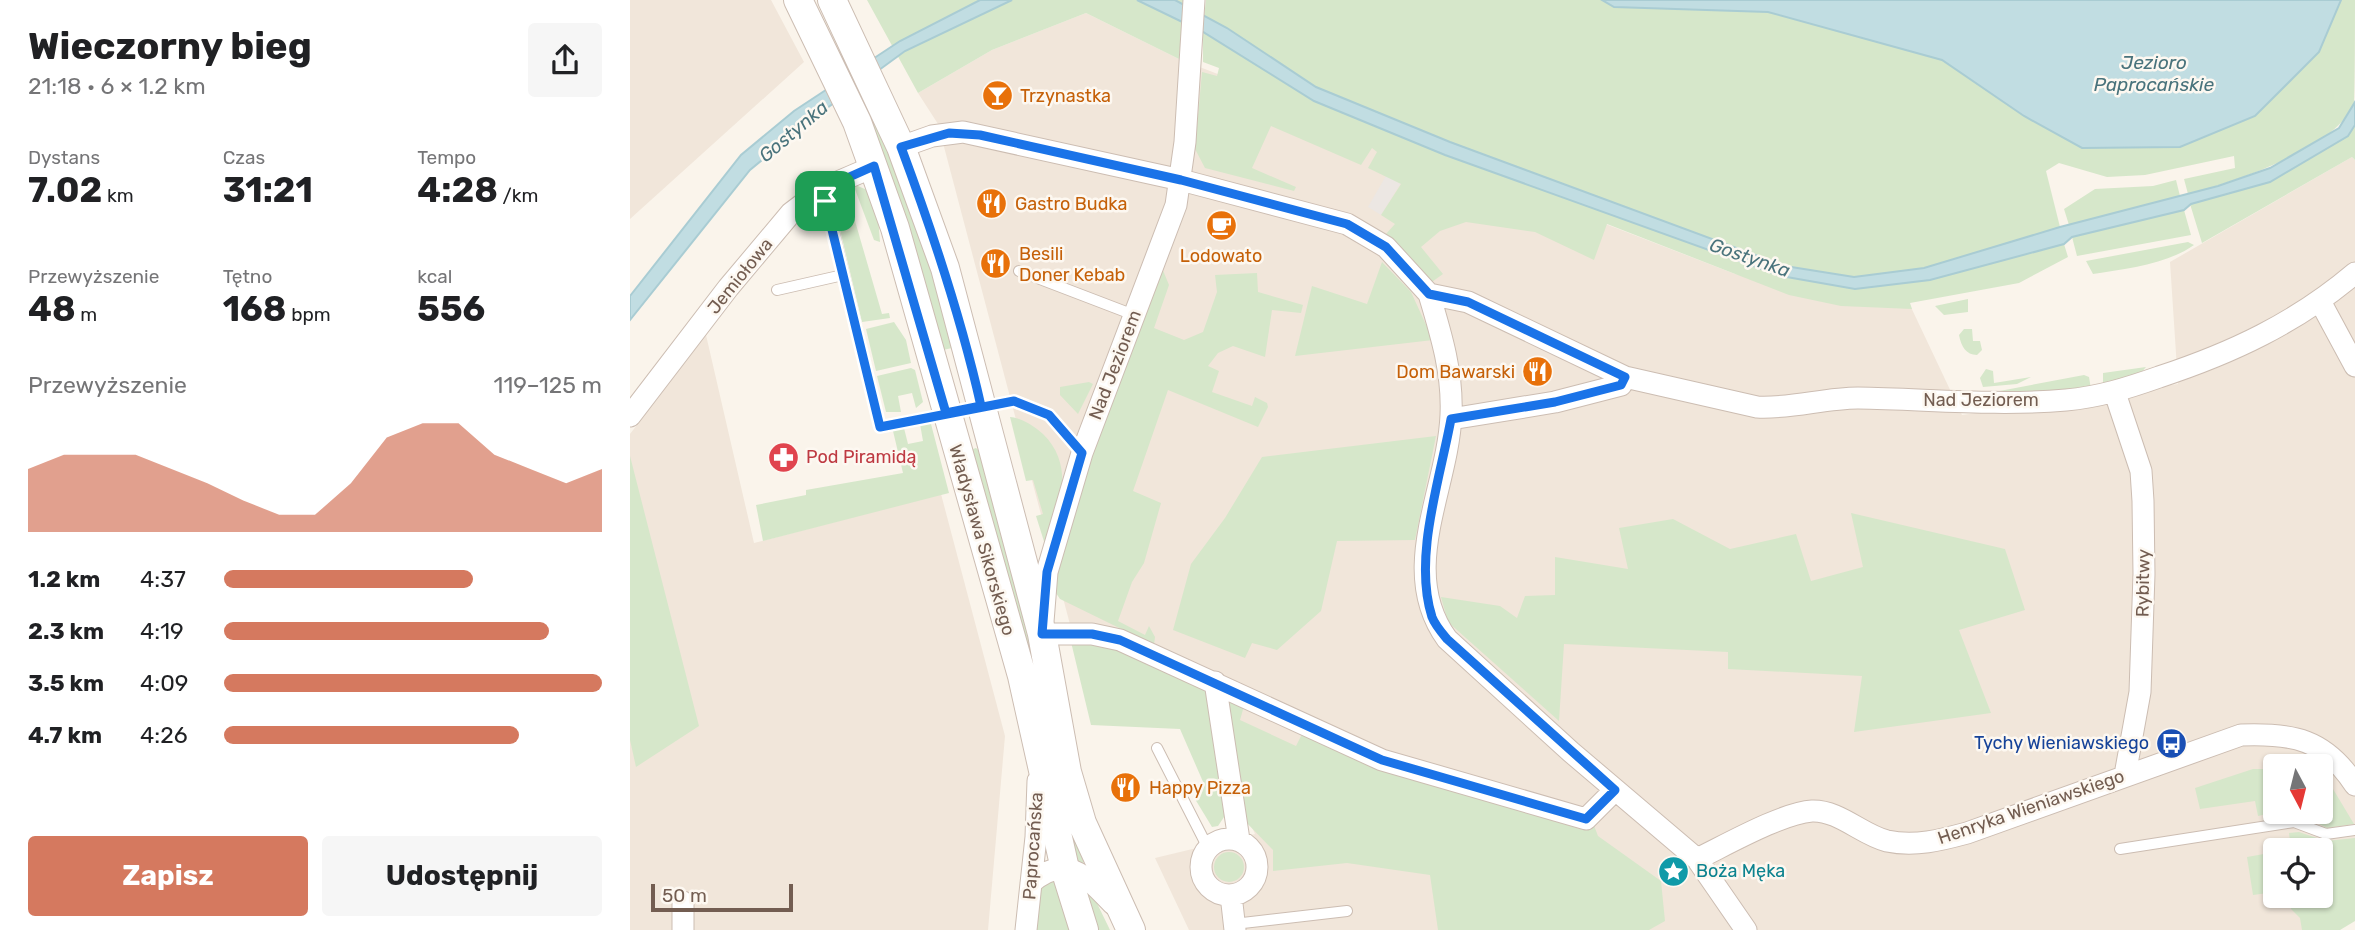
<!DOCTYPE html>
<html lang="pl">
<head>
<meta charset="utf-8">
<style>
  body { margin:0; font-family:Rubik,sans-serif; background:#f6f6f6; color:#202124; height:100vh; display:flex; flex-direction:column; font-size:26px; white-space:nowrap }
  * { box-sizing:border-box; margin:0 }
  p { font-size:23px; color:#757577 }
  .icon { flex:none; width:38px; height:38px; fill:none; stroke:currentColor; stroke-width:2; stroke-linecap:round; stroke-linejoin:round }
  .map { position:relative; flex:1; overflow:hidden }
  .sheet { display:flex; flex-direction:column; background:#fff; width:630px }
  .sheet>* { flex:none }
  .needle { width:46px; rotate:173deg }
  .tools { position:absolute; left:1633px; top:754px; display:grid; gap:14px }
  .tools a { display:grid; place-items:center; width:70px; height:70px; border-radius:7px; background:#fff; box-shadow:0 2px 5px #0004; font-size:35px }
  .scale { position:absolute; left:21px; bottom:18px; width:142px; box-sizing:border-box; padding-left:7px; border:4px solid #735d51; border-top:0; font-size:19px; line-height:24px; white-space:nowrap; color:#735d51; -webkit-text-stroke:5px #fdf8f1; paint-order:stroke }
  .pin { position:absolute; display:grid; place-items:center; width:60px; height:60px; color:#fff; margin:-30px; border-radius:14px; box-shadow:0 4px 10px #0006 }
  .round { display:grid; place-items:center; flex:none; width:74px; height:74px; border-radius:7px; background:#f6f6f6 }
  .overview { display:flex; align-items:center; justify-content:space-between; height:119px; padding:0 28px }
  h1 { font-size:38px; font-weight:700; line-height:52px }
  .stats { display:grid; grid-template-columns:repeat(3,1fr); gap:10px; height:119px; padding:7px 28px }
  .stats div { display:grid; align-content:center }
  .stats b { font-size:35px; font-weight:700 }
  .stats small { font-size:19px; font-weight:400 }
  .stats p { font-size:19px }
  .chart { height:196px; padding:14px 28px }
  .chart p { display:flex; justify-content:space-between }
  .chart svg { width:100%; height:126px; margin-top:7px; fill:#d5795f; opacity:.7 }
  .button { display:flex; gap:14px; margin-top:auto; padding:14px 28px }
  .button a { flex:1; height:80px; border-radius:7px; background:#d5795f; color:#fff; font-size:28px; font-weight:700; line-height:80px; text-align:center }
  .button a+a { background:#f6f6f6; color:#202124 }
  ul { padding:0 28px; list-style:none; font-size:23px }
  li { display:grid; grid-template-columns:112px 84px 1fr; align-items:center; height:52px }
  li i { height:18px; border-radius:9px; background:#d5795f }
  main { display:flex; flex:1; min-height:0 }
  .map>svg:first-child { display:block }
  .residential { fill:#f1e6da; fill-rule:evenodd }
  .industrial { fill:#ece7e3 }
  .green { fill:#d6e7ca }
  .water { fill:#c1dde2; stroke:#a9ccd3; stroke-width:2 }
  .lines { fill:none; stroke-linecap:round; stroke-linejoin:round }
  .service-casing { stroke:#ccbdb2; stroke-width:12 }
  .minor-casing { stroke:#ccbdb2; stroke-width:23 }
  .tertiary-casing { stroke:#ccbdb2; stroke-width:30 }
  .service { stroke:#fff; stroke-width:10 }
  .minor { stroke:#fff; stroke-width:21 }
  .tertiary { stroke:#fff; stroke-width:28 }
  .route-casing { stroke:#fff; stroke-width:14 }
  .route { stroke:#1a73e8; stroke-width:9 }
  .labels { text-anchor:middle; stroke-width:5; stroke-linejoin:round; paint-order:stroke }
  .food-label { font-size:18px; fill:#c56008; stroke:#fdf8f1; text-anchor:start }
  .street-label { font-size:18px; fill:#735d51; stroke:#fdf8f1 }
  .health-label { font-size:18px; fill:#be3a42; stroke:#fdf8f1; text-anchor:start }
  .transit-label { font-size:18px; fill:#164399; stroke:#fdf8f1; text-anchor:end }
  .culture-label { font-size:18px; fill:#0d838f; stroke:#fdf8f1; text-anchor:start }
  .water-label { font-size:19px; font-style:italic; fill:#49737c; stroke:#fdf8f1 }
</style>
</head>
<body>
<main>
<section class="sheet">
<div class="overview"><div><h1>Wieczorny bieg</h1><p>21:18 · 6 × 1.2 km</p></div><a class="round"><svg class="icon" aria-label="share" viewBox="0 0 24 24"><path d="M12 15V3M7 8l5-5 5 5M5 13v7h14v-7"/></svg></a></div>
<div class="stats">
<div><p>Dystans</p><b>7.02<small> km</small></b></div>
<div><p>Czas</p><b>31:21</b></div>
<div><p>Tempo</p><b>4:28<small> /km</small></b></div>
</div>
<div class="stats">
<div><p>Przewyższenie</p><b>48<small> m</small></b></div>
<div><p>Tętno</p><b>168<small> bpm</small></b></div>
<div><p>kcal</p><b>556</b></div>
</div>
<div class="chart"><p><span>Przewyższenie</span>119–125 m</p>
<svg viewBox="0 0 160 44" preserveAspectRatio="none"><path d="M0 44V22L10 17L20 17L30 17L40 22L50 27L60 33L70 38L80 38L90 27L100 11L110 6L120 6L130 17L140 22L150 27L160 22V44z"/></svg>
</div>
<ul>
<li><b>1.2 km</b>4:37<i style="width:66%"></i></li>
<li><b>2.3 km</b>4:19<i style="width:86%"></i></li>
<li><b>3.5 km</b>4:09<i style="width:100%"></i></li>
<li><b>4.7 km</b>4:26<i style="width:78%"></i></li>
</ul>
<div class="button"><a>Zapisz</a><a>Udostępnij</a></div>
</section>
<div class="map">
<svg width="1725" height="930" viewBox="0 0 1725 930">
  <rect width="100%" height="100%" fill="#faf4eb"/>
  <!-- residential -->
  <path class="residential" d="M0,0H141L174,62L0,219Z
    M456,13L549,59L1105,274L1279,303L1332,415L1548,384L1540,262L1722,157L1725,160V914L1705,930H559L525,858L625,834L558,686L447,651L308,124L288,93L362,50ZM1645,766H1690V812H1645ZM1645,850H1690V896H1645Z
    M76,335L124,543L311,494L375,736L358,930H0V434Z"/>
  <!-- industrial -->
  <path class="industrial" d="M757,174L771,183L751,215L738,207Z"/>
  <!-- green -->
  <path class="green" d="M237,0H554L549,59L456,13L362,50L288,93Z
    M576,0H972L984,7L1138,12L1312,60L1341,79L1689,52L1711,0H1725C1725,20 1725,89 1724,103C1708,148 1601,183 1558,194L1554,179L1605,168L1604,156L1515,175L1477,177L1429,163L1416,171L1430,227L1294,268L1224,277L1155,266L820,142L686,87L597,28L574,17Z
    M573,32L684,101L815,155L1151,276L1225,289L1300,280L1434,244L1438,257L1389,283L1280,303L1282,309L1211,306L1159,295L977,224L964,260L905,232L836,222L810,231L791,247L813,274L799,284L755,235L765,224L751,215L771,184L738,168L747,152L742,148L731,165L641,126L622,168L666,187L664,191L575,168L565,149L572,72L587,76L589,68L573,62Z
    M241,107L264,161L331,346L304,352L233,112Z
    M1725,125V160L1722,157L1572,243L1560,204L1640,182L1718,136Z
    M1546,180L1550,196L1439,225L1434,209L1465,189L1523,186Z
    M223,184L242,192L247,204L250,242L244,240Z
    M1554,210L1561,235L1447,256L1442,237Z
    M223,214L252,314L259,313L260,318L232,322L207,217Z
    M1558,242L1564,245C1538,264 1495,269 1463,274L1456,261Z
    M752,262L781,292L803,340L665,356L682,286L737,304Z
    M532,268L539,285L524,328L554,340L573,332L587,292L585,275L627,273L628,292L673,305L671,313L642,310L635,357L603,346L588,353L578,366L589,371L582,392L622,406L625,397L637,403L638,407L628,427L538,390L503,491L531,503L514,563L502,582L488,621L515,635L519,626L525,637L524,645L430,599L424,590V580L468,439Z
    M1338,299V312L1314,315L1305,306Z
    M264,322L276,340L281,363L246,371L236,329Z
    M1334,329H1342L1343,341H1350L1352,350L1347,355C1336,355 1331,346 1329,335Z
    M1516,367L1510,374L1473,387V373Z
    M281,368L285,370L293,402L286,408L282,393L268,396L271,412H256L247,376Z
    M1356,369L1363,371L1364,383L1401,377L1387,384L1353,387L1350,378Z
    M1454,375L1459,377L1461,389L1421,394L1359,393Z
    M459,382L463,384L448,414L430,395V387Z
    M380,417C392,418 404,426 413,434C447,467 428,512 417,551L406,516L413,514L403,480L396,481Z
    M294,423L301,424L319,493L133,541L126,505L176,495V490L273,473L263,431L274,428L278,444L293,441L290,424Z
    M806,436L785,540L707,541L691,611L647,650L622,643L615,658L543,630L561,564L595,518L632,457Z
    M346,448L352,453L454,865L442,862L342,455L343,449Z
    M0,456L69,726L6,767L0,740Z
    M1221,513L1375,549L1395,610L1329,630L1361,713L1224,732L1232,676L1098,669V652L934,644L929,721L818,622L811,597L870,606L887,618L895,596L925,595V557L998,569L989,528L1043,519L1100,549L1166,534L1181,581L1233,567Z
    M441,642L479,646L573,684L583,707L598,811L588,826L582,827L565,799L574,784L550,729L461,725Z
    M605,702L614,706L610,720L666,746L672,734L732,761L953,830L963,823L968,836L1031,881L1035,921L1019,930H808L800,875L717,863L643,871V850L611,817L595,704Z
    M1623,769H1645V812L1628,816L1625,801L1570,809L1565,788Z
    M1691,779L1700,784L1724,824L1697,828L1665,812H1690Z
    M1669,832L1696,841L1725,838V921L1710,930H1672L1670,918L1661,909L1660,896H1690V850H1653L1661,849L1659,833Z
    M1645,852V892L1623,895L1617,857Z
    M584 867a15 15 0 1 1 30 0a15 15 0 1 1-30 0Z
    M423,876L441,930H401L403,896Z
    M452,882L462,893L480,930H464Z"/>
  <!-- water -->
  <path class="water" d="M350,0H382L275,51L178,122L120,170L0,320V296L111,155L164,111L270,41Z
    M507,0H545L597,28L686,87L820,142L1155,266L1224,277L1294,268L1430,227L1588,186L1640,168L1709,128L1725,102V125L1718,136L1640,182L1561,204L1554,210L1442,237L1434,244L1300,280L1225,289L1151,276L815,155L684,101L573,32Z
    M972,0H1711L1689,52L1625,116L1550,147L1452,148L1394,116L1312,60L1138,12L984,7Z"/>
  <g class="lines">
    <defs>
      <path id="service" d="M188,191L200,216L250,427L384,401L419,415L452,453
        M389,271L504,315
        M147,290L213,275
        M527,748L578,848
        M1490,849L1664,822L1696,834L1725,830
        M604,924L717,911"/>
      <path id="minor" d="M564,0L555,142L546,205L452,453L417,572L412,634H462L490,640L752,760L956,819L985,790
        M271,147L302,136L333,132L551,180L717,224L756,247L799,294L838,302L995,377L1127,407C1161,409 1194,398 1228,398C1297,399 1367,406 1436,400C1469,397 1498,388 1529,377C1602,353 1666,323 1725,273
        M799,294C811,334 823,373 821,415C818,490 767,570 817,639L941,752L1067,859L1116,930
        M1691,303L1725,366
        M1485,393L1511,471L1513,501L1514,574L1510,692L1495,775
        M0,416L98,288L161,213L194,188L245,166
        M821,419L925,402L991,385L995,377
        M585,682L609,840
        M571 867a28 28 0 1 1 56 0a28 28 0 1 1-56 0Z
        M1067,859C1096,845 1152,813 1182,811C1209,810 1232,835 1257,841C1285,847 1311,840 1337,833L1611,735C1663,733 1695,739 1725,785
        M401,883C436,852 457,877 483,904
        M601,895L605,930
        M53,902V930
        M396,930L406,837L408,781"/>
      <path id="tertiary" d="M168,0L227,122L265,228L392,676L435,869L454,930
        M202,0L271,147L315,268L412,634L437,772L452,823L501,930"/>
    </defs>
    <!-- service casing -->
    <use href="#service" class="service-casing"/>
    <!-- minor casing -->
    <use href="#minor" class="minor-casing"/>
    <!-- tertiary casing -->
    <use href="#tertiary" class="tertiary-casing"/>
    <!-- service -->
    <use href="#service" class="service"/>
    <!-- minor -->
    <use href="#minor" class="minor"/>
    <!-- tertiary -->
    <use href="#tertiary" class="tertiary"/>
  </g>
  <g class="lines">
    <defs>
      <path id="route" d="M195,201L250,427L384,401L419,415L452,453L417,572L412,634H462L490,640L752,760L956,819L985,790L817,639C812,633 805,625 802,617C783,558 810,479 821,419L925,402L991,385L995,377L838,302L799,294L756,247L717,224L551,180L350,135L319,133L271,147C303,233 331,317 351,406L316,413L244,166L188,191L195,201"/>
    </defs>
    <!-- route casing -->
    <use href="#route" class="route-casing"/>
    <!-- route -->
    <use href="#route" class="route"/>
  </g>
  <!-- icons -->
  <defs>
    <symbol id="bar-disc" viewBox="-11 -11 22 22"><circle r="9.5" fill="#e8710a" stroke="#fdf8f1"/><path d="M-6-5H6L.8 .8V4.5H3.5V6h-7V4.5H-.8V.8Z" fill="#fff"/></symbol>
    <symbol id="restaurant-disc" viewBox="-11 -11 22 22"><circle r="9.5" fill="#e8710a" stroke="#fdf8f1"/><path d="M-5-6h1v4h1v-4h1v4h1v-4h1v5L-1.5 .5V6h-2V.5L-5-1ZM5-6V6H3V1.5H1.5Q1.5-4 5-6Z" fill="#fff"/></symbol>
    <symbol id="cafe-disc" viewBox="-11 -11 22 22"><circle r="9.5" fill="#e8710a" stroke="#fdf8f1"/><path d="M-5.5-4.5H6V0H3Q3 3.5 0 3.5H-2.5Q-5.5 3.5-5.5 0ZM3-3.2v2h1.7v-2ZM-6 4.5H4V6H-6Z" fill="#fff"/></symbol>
    <symbol id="pharmacy-disc" viewBox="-11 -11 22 22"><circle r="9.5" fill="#e0444e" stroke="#fdf8f1"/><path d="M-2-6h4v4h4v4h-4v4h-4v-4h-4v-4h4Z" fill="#fff"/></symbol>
    <symbol id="bus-disc" viewBox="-11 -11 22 22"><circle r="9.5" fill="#1a4fb4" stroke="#fdf8f1"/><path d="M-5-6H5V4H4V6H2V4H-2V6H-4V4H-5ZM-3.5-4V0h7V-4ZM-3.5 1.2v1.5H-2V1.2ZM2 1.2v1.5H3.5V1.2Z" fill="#fff"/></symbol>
    <symbol id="sight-disc" viewBox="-11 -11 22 22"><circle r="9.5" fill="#0f9aa8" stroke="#fdf8f1"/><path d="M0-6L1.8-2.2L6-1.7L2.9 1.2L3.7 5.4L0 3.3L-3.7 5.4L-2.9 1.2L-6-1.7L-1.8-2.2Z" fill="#fff"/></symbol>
  </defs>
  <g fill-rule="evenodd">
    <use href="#bar-disc" x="350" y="78" width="35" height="35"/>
    <use href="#restaurant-disc" x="344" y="186" width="35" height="35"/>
    <use href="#cafe-disc" x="574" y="208" width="35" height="35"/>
    <use href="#restaurant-disc" x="348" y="246" width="35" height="35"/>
    <use href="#restaurant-disc" x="890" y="354" width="35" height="35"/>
    <use href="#pharmacy-disc" x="136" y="440" width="35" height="35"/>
    <use href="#bus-disc" x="1524" y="726" width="35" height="35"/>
    <use href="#restaurant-disc" x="478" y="770" width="35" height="35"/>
    <use href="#sight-disc" x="1026" y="854" width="35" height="35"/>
  </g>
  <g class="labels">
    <!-- food labels -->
    <g class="food-label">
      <text x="390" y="102">Trzynastka</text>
      <text x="385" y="210">Gastro Budka</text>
      <text x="389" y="260">Besili<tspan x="389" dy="21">Doner Kebab</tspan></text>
      <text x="591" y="262" text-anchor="middle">Lodowato</text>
      <text x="885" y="378" text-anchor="end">Dom Bawarski</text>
      <text x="519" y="794">Happy Pizza</text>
    </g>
    <!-- street labels -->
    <g class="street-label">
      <text transform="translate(110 276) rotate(-51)" y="6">Jemiołowa</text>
      <text transform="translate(485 365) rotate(-69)" y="6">Nad Jeziorem</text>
      <text x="1351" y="406">Nad Jeziorem</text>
      <text transform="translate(352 540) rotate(74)" y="6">Władysława Sikorskiego</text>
      <text transform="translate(1513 583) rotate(-89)" y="6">Rybitwy</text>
      <text transform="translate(1401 807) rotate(-19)" y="6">Henryka Wieniawskiego</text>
      <text transform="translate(403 846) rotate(-86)" y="6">Paprocańska</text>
    </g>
    <!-- health labels -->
    <g class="health-label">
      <text x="176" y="463">Pod Piramidą</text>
    </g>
    <!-- transit labels -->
    <g class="transit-label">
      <text x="1519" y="749">Tychy Wieniawskiego</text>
    </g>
    <!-- culture labels -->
    <g class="culture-label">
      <text x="1066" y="877">Boża Męka</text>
    </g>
    <!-- water labels -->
    <g class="water-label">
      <text x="1524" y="69">Jezioro<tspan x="1524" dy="22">Paprocańskie</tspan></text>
      <text transform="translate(163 131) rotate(-40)" y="7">Gostynka</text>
      <text transform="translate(1120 257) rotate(19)" y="7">Gostynka</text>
    </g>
  </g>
</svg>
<div class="tools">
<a><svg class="needle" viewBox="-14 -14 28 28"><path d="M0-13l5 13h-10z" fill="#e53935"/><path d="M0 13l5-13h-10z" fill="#757577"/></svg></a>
<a><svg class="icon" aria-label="locate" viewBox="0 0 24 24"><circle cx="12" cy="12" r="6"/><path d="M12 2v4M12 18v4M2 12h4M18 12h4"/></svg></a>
</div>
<div class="scale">50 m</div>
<div class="pin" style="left:195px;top:201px;background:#1e9e55"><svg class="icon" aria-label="arrive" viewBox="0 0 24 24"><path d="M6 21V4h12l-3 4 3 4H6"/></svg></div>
</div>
</main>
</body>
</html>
